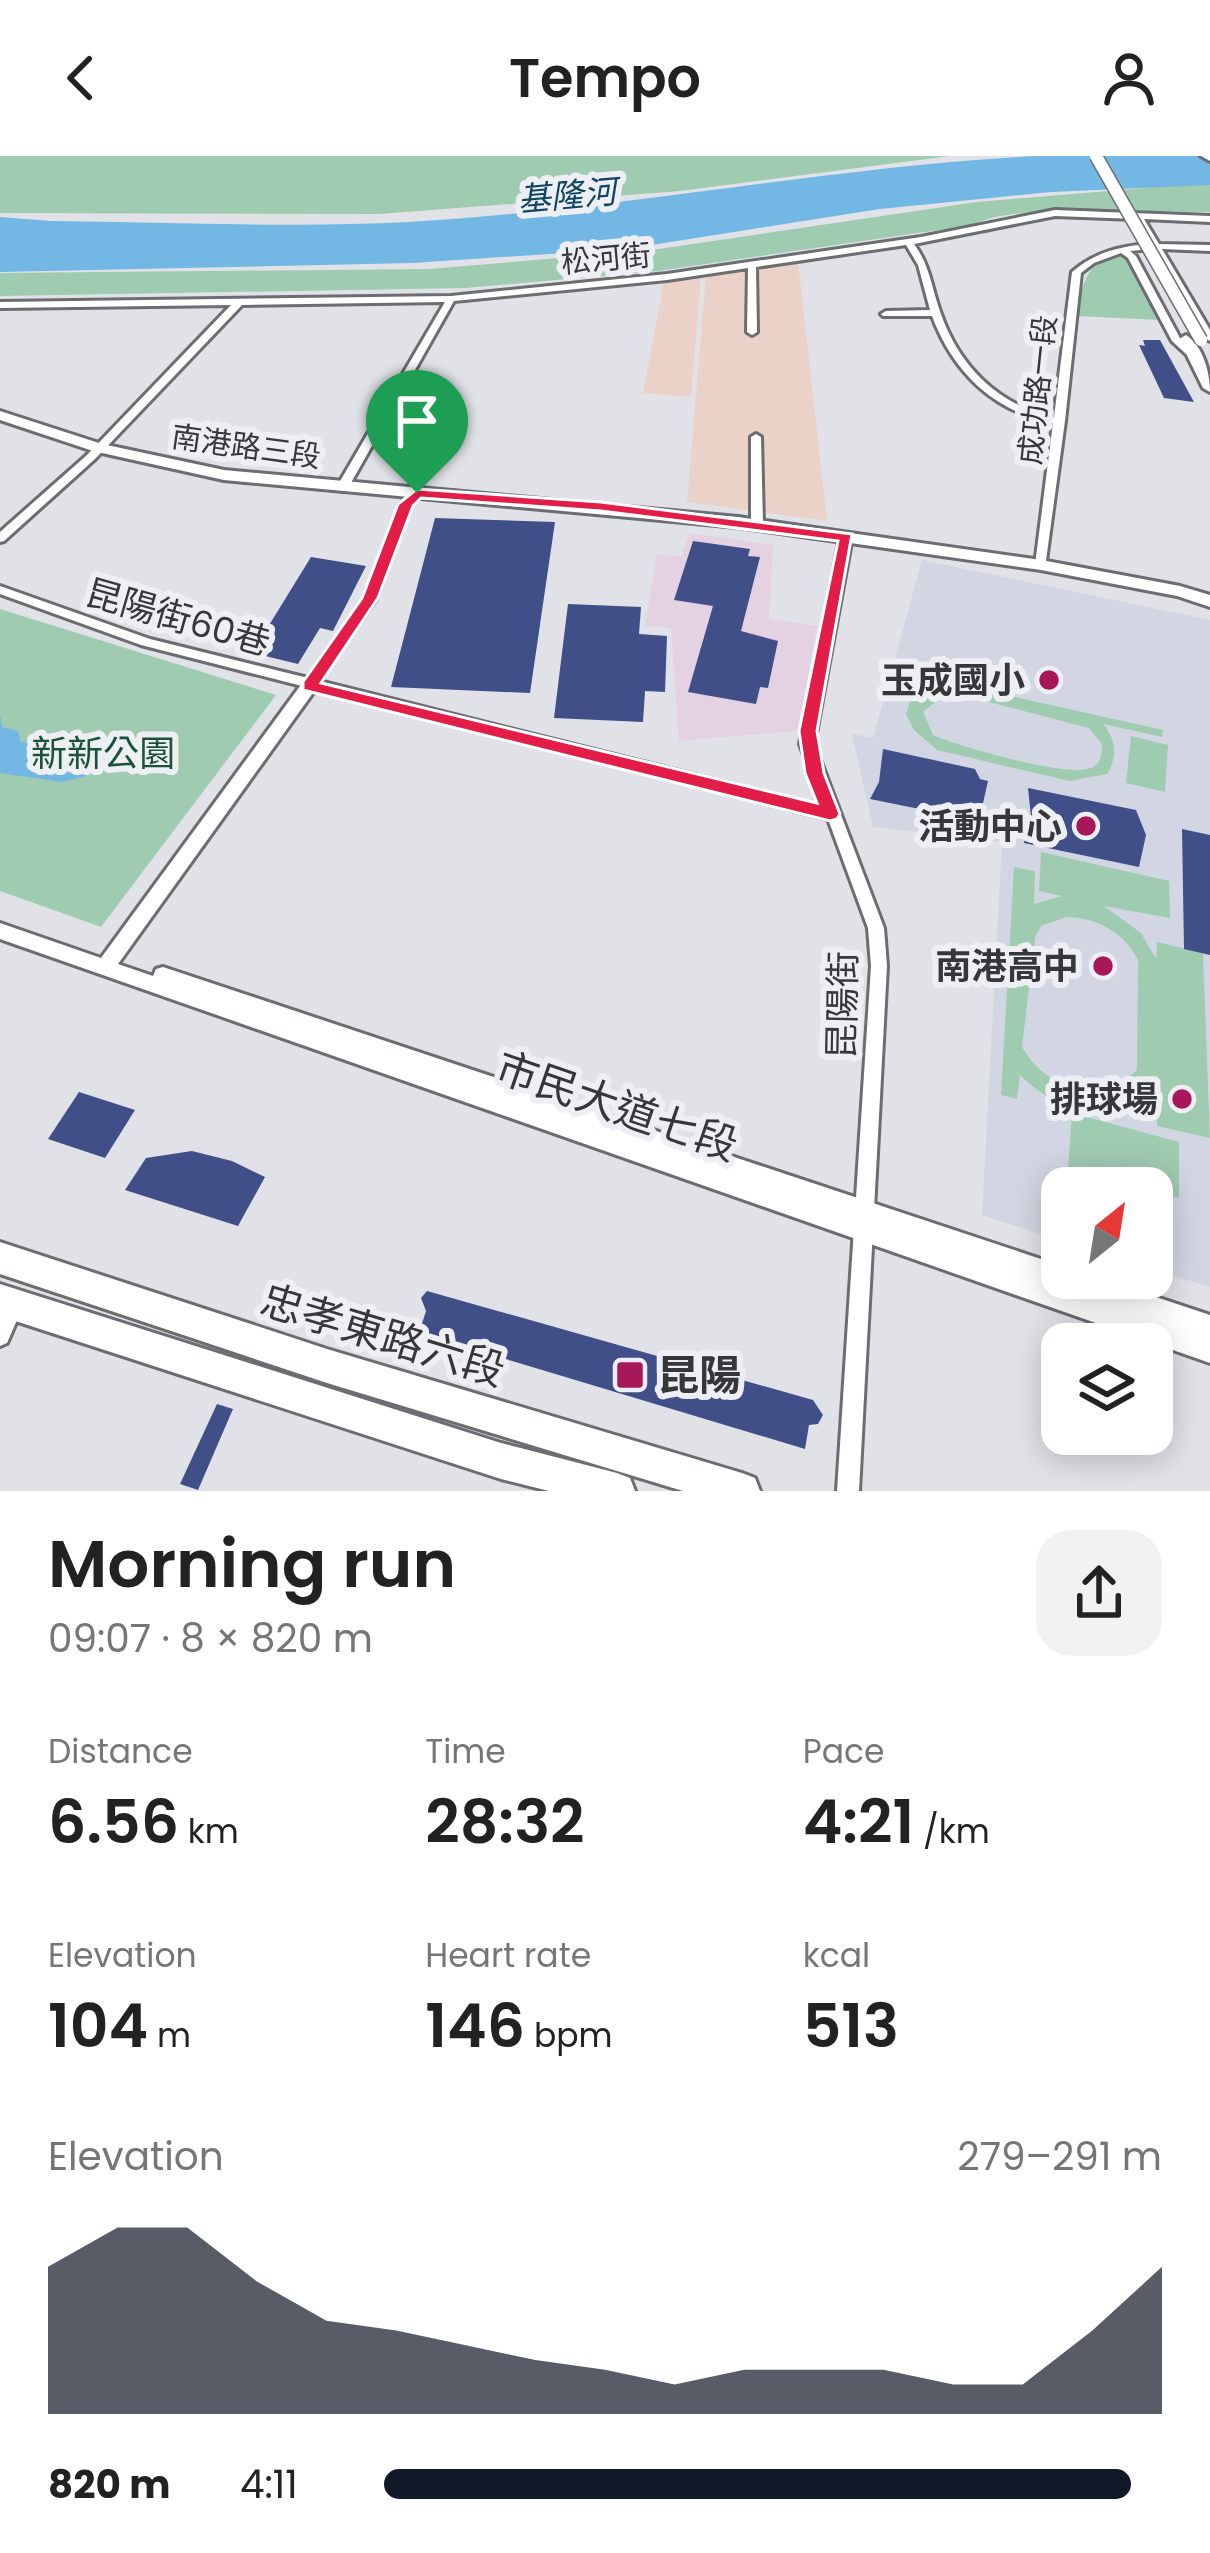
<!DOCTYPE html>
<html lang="en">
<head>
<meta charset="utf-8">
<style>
  body { margin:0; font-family:Poppins,"Noto Sans TC",sans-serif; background:#f2f2f2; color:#222; height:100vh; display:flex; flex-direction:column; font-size:45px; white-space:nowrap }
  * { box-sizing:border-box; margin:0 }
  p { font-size:39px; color:#767676 }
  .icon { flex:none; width:66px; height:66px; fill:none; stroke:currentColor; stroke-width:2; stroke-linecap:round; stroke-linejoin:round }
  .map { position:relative; height:1335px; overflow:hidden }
  .side { display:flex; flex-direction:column; background:#fff; flex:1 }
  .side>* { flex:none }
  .needle { width:78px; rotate:30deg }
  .fabs { position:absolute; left:1041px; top:1011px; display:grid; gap:24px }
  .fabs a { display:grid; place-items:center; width:132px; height:132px; border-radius:24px; background:#fff; box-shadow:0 6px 30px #0003; font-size:60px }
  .pin { position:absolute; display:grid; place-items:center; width:102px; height:102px; color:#fff; margin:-123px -51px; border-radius:50% 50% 50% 0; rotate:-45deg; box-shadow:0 0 12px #0007 }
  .pin .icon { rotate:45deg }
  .round { display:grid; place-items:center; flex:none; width:126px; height:126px; border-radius:36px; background:#f2f2f2 }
  .overview { display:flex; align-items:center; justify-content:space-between; height:204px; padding:0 48px }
  h1 { font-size:66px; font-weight:600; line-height:90px }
  .stats { display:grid; grid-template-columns:repeat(3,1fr); gap:18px; height:204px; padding:12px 48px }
  .stats div { display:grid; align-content:center }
  .stats b { font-size:60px; font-weight:600 }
  .stats small { font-size:33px; font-weight:400 }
  .stats p { font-size:33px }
  .chart { height:336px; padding:24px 48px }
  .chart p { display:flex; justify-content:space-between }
  .chart svg { width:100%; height:216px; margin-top:12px; fill:#111827; opacity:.7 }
  ul { padding:0 48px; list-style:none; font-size:39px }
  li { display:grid; grid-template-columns:192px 144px 1fr; align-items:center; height:90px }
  li i { height:30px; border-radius:15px; background:#111827 }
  header { display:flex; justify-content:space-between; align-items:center; height:156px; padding:0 48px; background:#fff; font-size:54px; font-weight:600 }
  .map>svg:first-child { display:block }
  .commercial { fill:#e4d2e3 }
  .industrial { fill:#ebd2c9 }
  .built { fill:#d2d6e2 }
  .green { fill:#9fcbb1; fill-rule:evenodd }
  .water { fill:#73b7e5 }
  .building { fill:#404f88 }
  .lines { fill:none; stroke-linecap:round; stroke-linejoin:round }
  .minor-casing { stroke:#6b6d71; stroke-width:6 }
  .tertiary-casing { stroke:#6b6d71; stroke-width:6 }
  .secondary-casing { stroke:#6b6d71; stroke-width:6 }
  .primary-casing { stroke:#6b6d71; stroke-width:6 }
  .trunk-casing { stroke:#6b6d71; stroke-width:6 }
  .minor { fill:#fff; fill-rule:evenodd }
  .tertiary { fill:#fff; fill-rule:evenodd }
  .secondary { fill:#fff; fill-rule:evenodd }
  .primary { fill:#fff; fill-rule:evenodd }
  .trunk { fill:#fff; fill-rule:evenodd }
  .secondary-bridge-casing { stroke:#6b6d71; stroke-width:15; stroke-linecap:butt }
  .secondary-bridge { stroke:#fff; stroke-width:12 }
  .route { fill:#e11d48; stroke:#fff; stroke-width:3; fill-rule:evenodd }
  .poi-dot { fill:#a71858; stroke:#edeff4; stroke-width:4.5 }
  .labels { text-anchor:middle; stroke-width:12; stroke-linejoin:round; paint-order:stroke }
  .far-street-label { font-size:30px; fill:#363739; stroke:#edeff4 }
  .far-water-label { font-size:33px; font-style:italic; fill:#0f4563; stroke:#edeff4 }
  .street-label { font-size:36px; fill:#363739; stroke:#edeff4 }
  .poi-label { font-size:36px; font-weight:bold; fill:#363739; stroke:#edeff4; text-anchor:end }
  .park-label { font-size:36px; fill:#1b5338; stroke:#edeff4 }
  .near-street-label { font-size:42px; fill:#363739; stroke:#edeff4 }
  .near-poi-label { font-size:42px; font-weight:bold; fill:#363739; stroke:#edeff4; text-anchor:start }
</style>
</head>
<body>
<header><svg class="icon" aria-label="back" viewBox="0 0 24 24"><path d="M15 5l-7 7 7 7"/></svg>Tempo<svg class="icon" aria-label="person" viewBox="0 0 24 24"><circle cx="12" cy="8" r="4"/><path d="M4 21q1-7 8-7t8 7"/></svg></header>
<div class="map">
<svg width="1210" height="1335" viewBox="0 0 1210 1335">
  <rect width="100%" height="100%" fill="#e0e2e7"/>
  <!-- commercial -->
  <path class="commercial" d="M690,377L773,389L769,463L817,470L798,575L679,585L671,472L645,470L657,398L681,401Z"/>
  <!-- industrial -->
  <path class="industrial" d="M798,106L827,365L687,346L706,118Z
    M701,120L691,241L643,237L664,125Z"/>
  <!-- built -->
  <path class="built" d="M922,404L1210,464V1131L1152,1113V1032H1062V1085L982,1059L1002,686L873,671L852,578L873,582Z"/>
  <!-- green -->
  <path class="green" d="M0,0H950L680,35L379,58L0,57Z
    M1192,28L1210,29V56C1159,57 1009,46 973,69L658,115L465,132L0,140V117L430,113L652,94L977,46Z
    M1129,97L1161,164L1076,160C1083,124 1088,100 1129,97Z
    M0,453L276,539L101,771L0,735Z
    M920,520L1163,574L1162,581L1103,568C1116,584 1118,599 1107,618L1070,625L937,594L914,574L906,558L912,540L931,530L918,527ZM958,538L1089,572L1102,588C1102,598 1101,608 1091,612C1067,622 958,590 933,579L923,556L939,543Z
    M1131,580L1168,589L1165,636L1126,627Z
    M1041,696L1169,725L1170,762L1104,750L1141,777L1156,803L1157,786L1203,797L1210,982L1157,970V919C1121,975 1063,961 1020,919L1017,943L1001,939L1014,711L1035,715L1034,748L1062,740L1039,735ZM1067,761C1096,761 1125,777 1138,804L1137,914L1111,937C1073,935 1042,926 1022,891L1035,781L1041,770Z
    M1072,957L1179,986V1042L1161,1037L1160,1058L1152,1056V1032H1093V1021L1068,1014Z"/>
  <!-- water -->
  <path class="water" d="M1037,0H1210V29L1051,36L880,53L626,93L412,107L0,116V61L51,65C170,66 290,72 409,66C619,54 827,11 1037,0Z
    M0,558L2,571L18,575L21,586L40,590L88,614L86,620L62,626L0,617Z"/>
  <!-- building -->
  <path class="building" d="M1143,184H1160L1194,246L1164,242L1139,189L1145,190Z
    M435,362L555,366L530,537L391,531Z
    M693,385L750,393L748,400L760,401L741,475L778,485L768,532L760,531L756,548L688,536L713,450L674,444Z
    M311,401L366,410L333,475L320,472L298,508L237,493L250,476L263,479Z
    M568,448L641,451L639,478L667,480L665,536L645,535L643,566L554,562Z
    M883,593L975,613L980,623L988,625L981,656L973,655L969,663L870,643L879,626Z
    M1028,632L1136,654L1146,679L1139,711L1024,687L1031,661Z
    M1182,673L1210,679V799L1184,793Z
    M79,936L135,954L105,1002L48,983Z
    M192,995L232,1005L265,1021L238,1070L125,1034L146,1002Z
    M427,1135L813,1244L823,1259L818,1268L809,1269L805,1293L419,1177L426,1155L421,1142Z
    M217,1248L233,1253L198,1334L180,1328Z"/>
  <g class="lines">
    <defs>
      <path id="minor" d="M1055,54L1210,60V66L1144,63L1159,88L1210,89V95L1162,93L1210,174V185L1205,182L1153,93L1130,95L1136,100L1181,184L1192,194V198H1186L1172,185L1128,102L1121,97L1094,107L1081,117L1065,265L1045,412L1041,413L1035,409L1053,267C993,255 953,216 932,160H883L881,158L886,155L930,154L918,109L906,89L756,111L757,176L752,179L747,176L748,112L667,124L454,145L348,332L342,335L336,332L445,146L242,149L95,303L4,385L0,386V376L87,299L231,149L0,152V146L451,140L667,118L921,81ZM1055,60L1135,63L1150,88C1121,90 1095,96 1072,116L1054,261C999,250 959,210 941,158C932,134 930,109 914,88Z
        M756,278L761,281L763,369L757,373L751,369V281Z
        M417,334L423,337L411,349L376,443L319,525L823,651L800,588L840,381L846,377L852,381L814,588L884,772L887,810L859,1335H837L871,810L868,772L828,663L314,533L309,535L302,530L141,489L0,438V430L150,483L308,522L364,443L400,348Z
        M14,1138L21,1141L24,1148L7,1187L0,1190V1156L7,1141Z"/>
      <path id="tertiary" d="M309,524L317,530L315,534L118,808L153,820L156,813L163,811L1062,1110V1122H1099L1210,1159V1207L0,783V767L101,802L303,526Z"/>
      <path id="secondary" d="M1186,179C1203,190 1210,216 1210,236L1203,232L1179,183Z
        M0,255L102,288L224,314L738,361L1041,404L1180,430L1210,439V451L1177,440L1041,414L738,371L224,324L93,295L0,264Z"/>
      <path id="primary" d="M0,1086L327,1193L742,1317L755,1322L760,1335H683L327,1227L0,1118Z
        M0,1128L501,1287L617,1317L630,1322L635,1335H549L501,1323L0,1160Z"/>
      <path id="trunk" d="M1201,0H1210V5Z"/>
    </defs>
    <!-- minor casing -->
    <use href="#minor" class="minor-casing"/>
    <!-- tertiary casing -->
    <use href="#tertiary" class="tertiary-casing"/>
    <!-- secondary casing -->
    <use href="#secondary" class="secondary-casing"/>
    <!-- primary casing -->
    <use href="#primary" class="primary-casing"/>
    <!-- trunk casing -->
    <use href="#trunk" class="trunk-casing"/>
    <!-- minor -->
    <use href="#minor" class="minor"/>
    <!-- tertiary -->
    <use href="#tertiary" class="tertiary"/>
    <!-- secondary -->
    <use href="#secondary" class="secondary"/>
    <!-- primary -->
    <use href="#primary" class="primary"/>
    <!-- trunk -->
    <use href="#trunk" class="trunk"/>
    <defs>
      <path id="secondary-bridge" d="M1096,0L1201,184"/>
    </defs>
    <!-- secondary-bridge casing -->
    <use href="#secondary-bridge" class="secondary-bridge-casing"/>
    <!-- secondary-bridge -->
    <use href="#secondary-bridge" class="secondary-bridge"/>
  </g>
  <!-- route -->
  <path class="route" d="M417,333L601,346L852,378L817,575L824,617L840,658L837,663L830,665L303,534V526L362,442L398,348ZM421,342L601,355L838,385L799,575L805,617L817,647L321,527L378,442L413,350Z"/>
  <!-- markers -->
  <g class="poi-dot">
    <circle cx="1049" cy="524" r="12"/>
    <circle cx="1086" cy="670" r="12"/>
    <circle cx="1103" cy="810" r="12"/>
    <circle cx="1182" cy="943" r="12"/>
    <rect x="615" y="1204" width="30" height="30" rx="6"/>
  </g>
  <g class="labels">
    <!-- far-street labels -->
    <g class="far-street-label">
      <text transform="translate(606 103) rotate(-5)" y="10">松河街</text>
      <text transform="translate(1038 234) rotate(-84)" y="10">成功路一段</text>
      <text transform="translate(246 291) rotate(8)" y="10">南港路三段</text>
    </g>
    <!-- far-water labels -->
    <g class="far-water-label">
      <text transform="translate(567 39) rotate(-5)" y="12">基隆河</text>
    </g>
    <!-- street labels -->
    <g class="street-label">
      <text transform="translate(178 461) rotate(16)" y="13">昆陽街60巷</text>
      <text transform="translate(842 849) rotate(-89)" y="13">昆陽街</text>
    </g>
    <!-- poi labels -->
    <g class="poi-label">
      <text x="1025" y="537">玉成國小</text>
      <text x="1062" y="683">活動中心</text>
      <text x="1079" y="823">南港高中</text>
      <text x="1158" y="956">排球場</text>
    </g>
    <!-- park labels -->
    <g class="park-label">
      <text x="103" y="610">新新公園</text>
    </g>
    <!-- near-street labels -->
    <g class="near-street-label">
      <text transform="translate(617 950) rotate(19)" y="15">市民大道七段</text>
      <text transform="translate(383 1179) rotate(17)" y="15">忠孝東路六段</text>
    </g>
    <!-- near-poi labels -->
    <g class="near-poi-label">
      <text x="657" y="1234">昆陽</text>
    </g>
  </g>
</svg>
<div class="fabs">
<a><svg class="needle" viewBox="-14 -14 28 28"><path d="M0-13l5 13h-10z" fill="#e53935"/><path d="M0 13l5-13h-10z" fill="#767676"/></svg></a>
<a><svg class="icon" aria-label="layers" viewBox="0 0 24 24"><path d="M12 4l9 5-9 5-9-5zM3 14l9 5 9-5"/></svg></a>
</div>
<div class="pin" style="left:417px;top:337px;background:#1e9e55"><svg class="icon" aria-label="arrive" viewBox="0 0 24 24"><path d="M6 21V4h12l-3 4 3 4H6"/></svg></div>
</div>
<section class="side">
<div class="overview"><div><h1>Morning run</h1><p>09:07 · 8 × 820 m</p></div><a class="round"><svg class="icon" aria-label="share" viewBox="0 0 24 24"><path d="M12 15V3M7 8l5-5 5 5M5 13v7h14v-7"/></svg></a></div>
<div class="stats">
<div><p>Distance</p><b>6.56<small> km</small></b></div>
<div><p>Time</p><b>28:32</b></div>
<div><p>Pace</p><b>4:21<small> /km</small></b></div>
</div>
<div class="stats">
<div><p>Elevation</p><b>104<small> m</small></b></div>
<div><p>Heart rate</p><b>146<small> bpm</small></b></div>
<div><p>kcal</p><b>513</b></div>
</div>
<div class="chart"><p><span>Elevation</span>279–291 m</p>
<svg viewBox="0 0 160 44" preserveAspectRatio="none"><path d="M0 44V14L10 6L20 6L30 17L40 25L50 27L60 30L70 33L80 35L90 38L100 35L110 35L120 35L130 38L140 38L150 27L160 14V44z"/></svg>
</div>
<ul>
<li><b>820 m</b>4:11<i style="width:96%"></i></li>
</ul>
</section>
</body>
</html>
